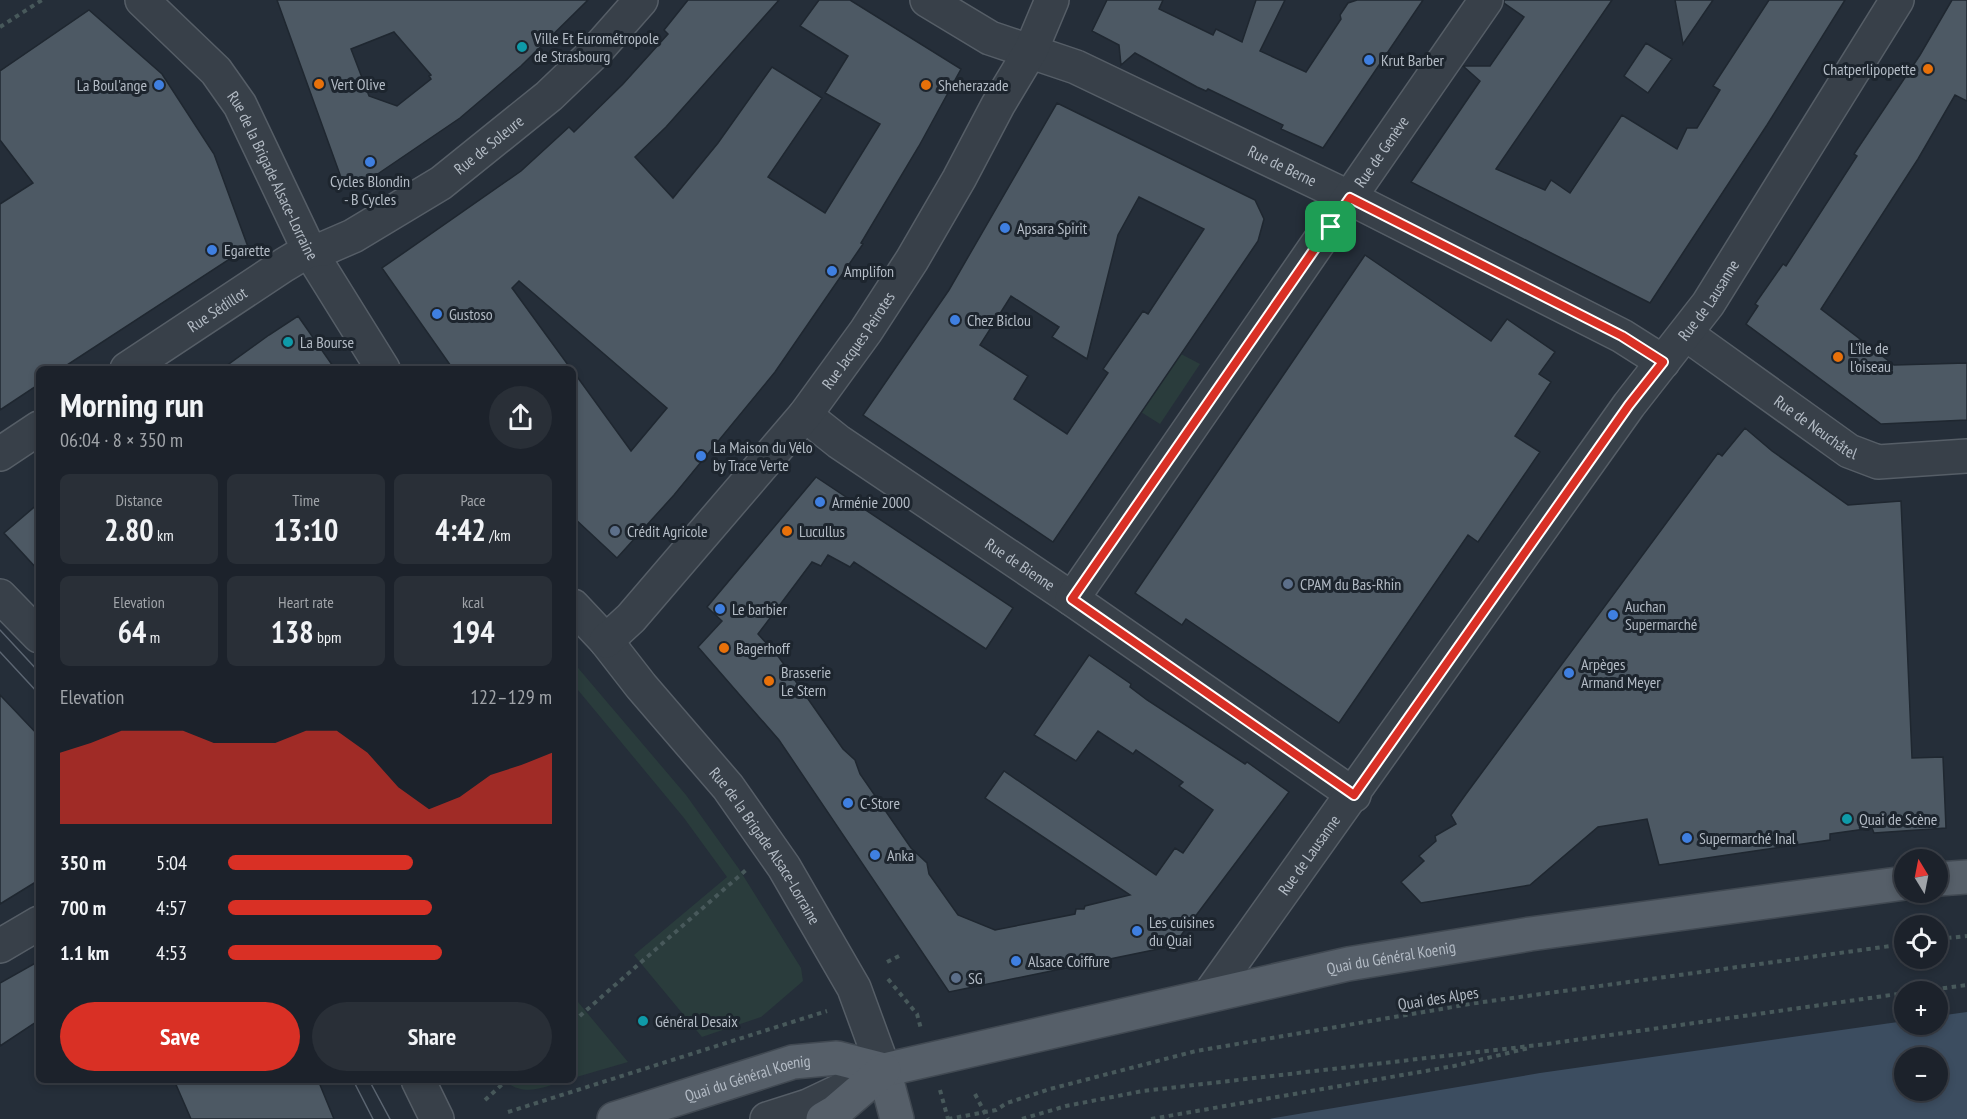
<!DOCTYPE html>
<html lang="en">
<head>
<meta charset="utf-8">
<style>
  body { margin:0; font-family:"PT Sans Narrow",sans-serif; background:#292f37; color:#f1f3f6; height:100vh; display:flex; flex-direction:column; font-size:22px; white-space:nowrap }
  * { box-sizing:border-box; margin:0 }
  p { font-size:20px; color:#a0a4a9 }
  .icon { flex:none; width:33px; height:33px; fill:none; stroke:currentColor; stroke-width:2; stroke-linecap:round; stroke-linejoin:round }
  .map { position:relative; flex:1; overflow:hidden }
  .details { position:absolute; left:36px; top:366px; width:540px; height:717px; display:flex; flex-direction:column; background:#1c222b; border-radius:9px; box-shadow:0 3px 9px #0003,0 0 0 2px #3a3f47 }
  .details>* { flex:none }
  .needle { width:39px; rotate:350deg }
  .controls { position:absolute; left:1894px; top:849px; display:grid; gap:12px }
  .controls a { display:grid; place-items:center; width:54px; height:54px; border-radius:50%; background:#1c222b; box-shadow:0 3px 9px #0003,0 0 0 2px #3a3f47; font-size:30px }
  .pin { position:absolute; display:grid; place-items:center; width:51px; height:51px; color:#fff; margin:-26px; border-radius:12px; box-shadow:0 3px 9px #0006 }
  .round { display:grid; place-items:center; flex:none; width:63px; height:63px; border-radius:32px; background:#292f37 }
  .overview { display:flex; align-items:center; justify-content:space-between; height:102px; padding:0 24px }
  h1 { font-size:33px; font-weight:700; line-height:45px }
  .stats { display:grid; grid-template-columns:repeat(3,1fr); gap:9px; height:102px; padding:6px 24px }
  .stats div { display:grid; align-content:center; border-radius:9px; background:#292f37; text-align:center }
  .stats b { font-size:30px; font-weight:700 }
  .stats small { font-size:16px; font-weight:400 }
  .stats p { font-size:16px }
  .chart { height:168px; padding:12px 24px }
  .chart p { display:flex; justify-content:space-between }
  .chart svg { width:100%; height:108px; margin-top:6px; fill:#d93025; opacity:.7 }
  .action { display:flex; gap:12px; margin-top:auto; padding:12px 24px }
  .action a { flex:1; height:69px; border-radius:36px; background:#d93025; color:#fff; font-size:24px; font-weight:700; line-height:69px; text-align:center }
  .action a+a { background:#292f37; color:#f1f3f6 }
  ul { padding:0 24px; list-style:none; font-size:20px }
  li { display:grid; grid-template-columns:96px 72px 1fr; align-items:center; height:45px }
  li i { height:15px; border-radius:8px; background:#d93025 }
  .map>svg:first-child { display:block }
  .green { fill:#2a3c3c }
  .water { fill:#3c4d60; fill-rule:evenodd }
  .building { fill:#4d5964; stroke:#1f2730; stroke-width:1.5; fill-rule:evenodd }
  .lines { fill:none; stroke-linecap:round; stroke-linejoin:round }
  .minor-casing { stroke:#565e67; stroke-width:36 }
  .major-casing { stroke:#414952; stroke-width:36 }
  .path { stroke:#48595b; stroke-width:4; stroke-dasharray:4.5 4.5; stroke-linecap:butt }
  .minor { stroke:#384049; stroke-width:33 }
  .major { stroke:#565f69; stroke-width:33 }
  .tram { stroke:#5c6672; stroke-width:1.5 }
  .route-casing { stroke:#fff; stroke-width:12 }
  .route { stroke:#d93025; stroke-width:8 }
  .culture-dot { fill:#0f9aa8; stroke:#1d252e; stroke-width:2 }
  .shop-dot { fill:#3f7fe0; stroke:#1d252e; stroke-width:2 }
  .food-dot { fill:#e8710a; stroke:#1d252e; stroke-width:2 }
  .service-dot { fill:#5c6f8a; stroke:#1d252e; stroke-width:2 }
  .labels { text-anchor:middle; stroke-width:6; stroke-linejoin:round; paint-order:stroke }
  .poi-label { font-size:16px; fill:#b3bbc5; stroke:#1d252e; text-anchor:start }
  .street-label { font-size:16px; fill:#b3bbc5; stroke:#1d252e }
</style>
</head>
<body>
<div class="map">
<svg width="1967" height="1119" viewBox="0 0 1967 1119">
  <rect width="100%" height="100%" fill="#252e39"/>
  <!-- green -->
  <path class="green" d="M1181,354L1200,364L1160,424L1141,412Z
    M573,662L686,795L739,869L801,968L803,981L761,1017L702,1037L634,955L727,877L684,818L573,684Z
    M578,1002L628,1062L573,1078V1007Z
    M504,1080H566C544,1087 524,1098 504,1080Z"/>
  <!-- water -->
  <path class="water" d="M1967,1012V1119H1269L1540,1073L1905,1021V1024H1938V1016ZM1905,1058H1938V1090H1905Z"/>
  <!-- building -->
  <path class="building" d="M277,0H588L521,66L460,118L357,188L343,183ZM394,32L431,75L429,76L431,79L397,106L369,96L351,49Z
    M688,0H779L666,127L635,157L673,198L718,143L772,67L822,98L768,177L825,213L880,124L825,93L848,56L800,26L819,0H850L961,69L919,146L861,243L863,244L775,372L674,495L617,558L573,517V371L631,451L667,408L519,281L512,288L571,369H453L382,268L521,171L569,127L574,132L623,84L668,34L664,30Z
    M1107,0H1163L1159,9L1213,35L1216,29L1242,42L1256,0H1285L1260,51L1306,72L1341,19L1340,15L1348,3L1357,0H1423L1323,148L1281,129L1283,125L1208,89L1206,91L1197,87L1135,53L1121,65L1119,45L1092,31Z
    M1504,0H1612L1496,169L1545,190L1551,180L1570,193L1622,115L1677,149L1687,128H1697L1720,90L1713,86L1769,0H1845L1767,125L1650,303L1411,182L1480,81L1463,66H1490L1524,17L1504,3Z
    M1675,0H1713L1683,44Z
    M1952,0H1967V101L1955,95L1918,159L1821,309L1894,365L1967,363V420L1881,424L1746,324L1758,306L1755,304L1783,264L1786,266L1857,156L1854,154L1920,55Z
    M89,10L162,74L214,154L248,247L61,369H39V384L0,410V204L33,183L0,140V71Z
    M1646,43L1672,59L1648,93L1624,76Z
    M1057,103L1255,200L1264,219L1258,241L1053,542L863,415L949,290ZM1139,197L1204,229L1148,314L1143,311L1103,369L1108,373L1067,434L1014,399L1028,376L980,345L1011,296L1059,327L1052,337L1087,359L1118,235Z
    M1365,255L1491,341L1507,319L1555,352L1539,374L1551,382L1515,436L1540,452L1478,542L1468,535L1339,723L1186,619L1182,625L1135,593Z
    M298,316L335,369H222L269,335Z
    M1745,428L1772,451L1848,505L1901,501L1912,758L1943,757L1946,828L1874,833L1872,828L1830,834V840L1659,865L1647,819L1598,827L1530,885L1421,903L1401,882L1424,861L1419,856L1436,841L1435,836L1456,824L1451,815L1466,794L1718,453L1722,456Z
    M816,477L1013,608L986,649L854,562L850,567L828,555L821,566L812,562L758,634L778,656L843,749L855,760L860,774L911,848L927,863L929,874L958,915L995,930L1075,914L1076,909H1084L1085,906L1130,895L985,798L1004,771L1156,875L1175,848L1183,853L1213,810L1179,786L1183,782L1136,750L1133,754L1098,731L1076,761L1034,735L1089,655L1131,684L1130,687L1147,700L1245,764L1247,762L1289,792L1173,946L949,992L779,740L698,647L722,621L707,607Z
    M39,503V571L4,533Z
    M0,695L39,736V880L0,904Z
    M39,961V1020L0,1046V983Z
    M174,1080H318L334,1119H191Z"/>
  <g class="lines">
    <defs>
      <g id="minor">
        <path id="s1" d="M142,0L216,71L240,105L309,250L383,369"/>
        <path id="s2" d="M927,0L990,38L1076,67L1350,198L1622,336L1663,362"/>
        <path id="s3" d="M1686,334L1849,451L1878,462L1967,456"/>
        <path id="s4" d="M127,369L284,265L309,250L323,249L353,236L441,183L549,96L597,50L641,0"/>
        <path id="s5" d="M805,415L839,442L1072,599L1354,795"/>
        <path d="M0,454L39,428"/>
        <path d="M0,596L39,636"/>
        <path id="s6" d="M1072,599L1486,0"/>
        <path id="s7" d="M573,606L606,641L641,686L728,787L784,867L854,988L884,1070L808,1106L767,1119"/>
        <path id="s8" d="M606,641L631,618L805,415L866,331L912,260L959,179L998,105L1031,50L1052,0"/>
        <path d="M0,946L39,923"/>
        <path id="s9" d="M1209,995L1629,405L1708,304L1897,0"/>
        <path d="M418,1080L437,1119"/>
      </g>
      <g id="major">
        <path d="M1938,879L1967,877"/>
        <path d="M884,1070L897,1119"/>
        <path id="s10" d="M614,1119L793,1062L837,1058L884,1070L1348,964L1530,934L1905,883"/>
        <path d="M823,1119L835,1112L884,1070"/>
      </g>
    </defs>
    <!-- minor casing -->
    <use href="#minor" class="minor-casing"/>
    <!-- major casing -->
    <use href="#major" class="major-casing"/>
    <!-- path -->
    <path class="path" d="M0,27L42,0
      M1938,939L1967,936
      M887,962L903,954
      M888,979L917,1014L921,1029
      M1916,992L1967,985
      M573,1022L746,870
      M940,1090L948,1119
      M975,1094L988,1119
      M485,1100L507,1080
      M508,1112L827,1011
      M948,1119L996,1110L1007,1103L1050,1089L1196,1051L1476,1003L1905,944
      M1022,1119L1066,1106L1143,1091L1547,1044L1905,993
      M1151,1119L1454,1066L1529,1048"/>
    <!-- minor -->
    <use href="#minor" class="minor"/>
    <!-- major -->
    <use href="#major" class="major"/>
    <!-- tram -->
    <path class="tram" d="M0,630L39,672
      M0,652L39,694
      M353,1080L373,1119
      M369,1080L390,1119"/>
  </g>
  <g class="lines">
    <defs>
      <path id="route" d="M1350,198L1622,336L1663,362L1629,405L1354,795L1072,599Z"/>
    </defs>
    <!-- route casing -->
    <use href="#route" class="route-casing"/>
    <!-- route -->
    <use href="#route" class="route"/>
  </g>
  <!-- markers -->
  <g class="culture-dot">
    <circle cx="522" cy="47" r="6"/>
    <circle cx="288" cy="342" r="6"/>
    <circle cx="1847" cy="819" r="6"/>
    <circle cx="643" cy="1021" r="6"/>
  </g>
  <g class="shop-dot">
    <circle cx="1369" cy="60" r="6"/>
    <circle cx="159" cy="85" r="6"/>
    <circle cx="370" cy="162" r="6"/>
    <circle cx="1005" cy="228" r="6"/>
    <circle cx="212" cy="250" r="6"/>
    <circle cx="832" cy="271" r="6"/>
    <circle cx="437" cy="314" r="6"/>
    <circle cx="955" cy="320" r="6"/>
    <circle cx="701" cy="456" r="6"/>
    <circle cx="820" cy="502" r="6"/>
    <circle cx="720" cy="609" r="6"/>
    <circle cx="1613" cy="615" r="6"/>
    <circle cx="1569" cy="673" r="6"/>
    <circle cx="848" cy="803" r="6"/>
    <circle cx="1687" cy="838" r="6"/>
    <circle cx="875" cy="855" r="6"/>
    <circle cx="1137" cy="931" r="6"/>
    <circle cx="1016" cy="961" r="6"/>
  </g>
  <g class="food-dot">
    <circle cx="1928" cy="69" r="6"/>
    <circle cx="319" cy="84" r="6"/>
    <circle cx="926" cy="85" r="6"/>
    <circle cx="1838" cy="357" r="6"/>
    <circle cx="787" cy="531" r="6"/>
    <circle cx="724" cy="648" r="6"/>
    <circle cx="769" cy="681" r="6"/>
  </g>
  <g class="service-dot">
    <circle cx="615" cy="531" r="6"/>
    <circle cx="1288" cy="584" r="6"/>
    <circle cx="956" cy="978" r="6"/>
  </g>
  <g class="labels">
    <!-- poi labels -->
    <g class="poi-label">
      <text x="534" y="44">Ville Et Eurométropole<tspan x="534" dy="18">de Strasbourg</tspan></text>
      <text x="1381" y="66">Krut Barber</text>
      <text x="1916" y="75" text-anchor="end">Chatperlipopette</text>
      <text x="331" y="90">Vert Olive</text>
      <text x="147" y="91" text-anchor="end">La Boul'ange</text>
      <text x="938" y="91">Sheherazade</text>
      <text x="370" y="187" text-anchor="middle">Cycles Blondin<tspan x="370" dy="18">- B Cycles</tspan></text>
      <text x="1017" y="234">Apsara Spirit</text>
      <text x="224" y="256">Egarette</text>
      <text x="844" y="277">Amplifon</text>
      <text x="449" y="320">Gustoso</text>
      <text x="967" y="326">Chez Biclou</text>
      <text x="300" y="348">La Bourse</text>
      <text x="1850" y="354">L'île de<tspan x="1850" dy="18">l'oiseau</tspan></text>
      <text x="713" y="453">La Maison du Vélo<tspan x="713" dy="18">by Trace Verte</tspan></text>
      <text x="832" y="508">Arménie 2000</text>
      <text x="627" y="537">Crédit Agricole</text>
      <text x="799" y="537">Lucullus</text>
      <text x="1300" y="590">CPAM du Bas-Rhin</text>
      <text x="1625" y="612">Auchan<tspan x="1625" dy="18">Supermarché</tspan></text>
      <text x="732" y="615">Le barbier</text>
      <text x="736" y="654">Bagerhoff</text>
      <text x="1581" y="670">Arpèges<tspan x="1581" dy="18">Armand Meyer</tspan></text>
      <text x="781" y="678">Brasserie<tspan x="781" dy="18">Le Stern</tspan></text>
      <text x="860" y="809">C-Store</text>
      <text x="1859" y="825">Quai de Scène</text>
      <text x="1699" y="844">Supermarché Inal</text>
      <text x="887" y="861">Anka</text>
      <text x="1149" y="928">Les cuisines<tspan x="1149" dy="18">du Quai</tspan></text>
      <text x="1028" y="967">Alsace Coiffure</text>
      <text x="968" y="984">SG</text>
      <text x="655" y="1027">Général Desaix</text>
    </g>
    <!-- street labels -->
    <g class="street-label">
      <text dy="6" stroke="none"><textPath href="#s4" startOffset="428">Rue de Soleure</textPath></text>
      <text dy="6" stroke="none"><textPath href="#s6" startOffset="544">Rue de Genève</textPath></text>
      <text dy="6" stroke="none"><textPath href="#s2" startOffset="393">Rue de Berne</textPath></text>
      <text dy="6" stroke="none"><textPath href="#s1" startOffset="222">Rue de la Brigade Alsace-Lorraine</textPath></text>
      <text dy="6" stroke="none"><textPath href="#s9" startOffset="856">Rue de Lausanne</textPath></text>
      <text dy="6" stroke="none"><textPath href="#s4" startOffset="108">Rue Sédillot</textPath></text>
      <text dy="6" stroke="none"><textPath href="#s8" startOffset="393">Rue Jacques Peirotes</textPath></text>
      <text dy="6" stroke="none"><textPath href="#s3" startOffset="160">Rue de Neuchâtel</textPath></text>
      <text dy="6" stroke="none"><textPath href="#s5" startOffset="262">Rue de Bienne</textPath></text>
      <text dy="6" stroke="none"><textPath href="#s7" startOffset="308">Rue de la Brigade Alsace-Lorraine</textPath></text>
      <text dy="6" stroke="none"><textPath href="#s9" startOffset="172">Rue de Lausanne</textPath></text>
      <text dy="6" stroke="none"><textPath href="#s10" startOffset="800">Quai du Général Koenig</textPath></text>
      <text transform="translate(1438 998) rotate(-9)" y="6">Quai des Alpes</text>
      <text dy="6" stroke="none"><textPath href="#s10" startOffset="140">Quai du Général Koenig</textPath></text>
    </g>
  </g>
</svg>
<div class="controls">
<a><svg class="needle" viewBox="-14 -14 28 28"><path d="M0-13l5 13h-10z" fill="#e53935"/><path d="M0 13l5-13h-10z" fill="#a0a4a9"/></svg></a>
<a><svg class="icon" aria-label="locate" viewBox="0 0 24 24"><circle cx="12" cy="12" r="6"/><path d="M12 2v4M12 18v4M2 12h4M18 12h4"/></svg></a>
<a>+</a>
<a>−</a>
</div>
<div class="pin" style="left:1331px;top:227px;background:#1e9e55"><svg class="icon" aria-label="arrive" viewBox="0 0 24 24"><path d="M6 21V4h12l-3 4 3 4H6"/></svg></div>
<section class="details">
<div class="overview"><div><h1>Morning run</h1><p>06:04 · 8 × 350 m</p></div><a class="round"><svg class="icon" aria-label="share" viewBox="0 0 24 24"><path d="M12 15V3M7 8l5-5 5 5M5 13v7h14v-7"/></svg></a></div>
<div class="stats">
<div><p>Distance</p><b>2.80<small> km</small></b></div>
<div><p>Time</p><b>13:10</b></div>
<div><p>Pace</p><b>4:42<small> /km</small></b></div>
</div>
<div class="stats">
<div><p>Elevation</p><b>64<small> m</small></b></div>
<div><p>Heart rate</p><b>138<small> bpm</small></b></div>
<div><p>kcal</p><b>194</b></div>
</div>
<div class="chart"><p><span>Elevation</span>122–129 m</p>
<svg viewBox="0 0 160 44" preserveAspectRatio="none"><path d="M0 44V15L10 11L20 6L30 6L40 6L50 11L60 11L70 11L80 6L90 6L100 15L110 29L120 38L130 33L140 24L150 20L160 15V44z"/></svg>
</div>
<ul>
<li><b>350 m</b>5:04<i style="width:57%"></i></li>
<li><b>700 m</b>4:57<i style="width:63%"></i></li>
<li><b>1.1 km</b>4:53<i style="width:66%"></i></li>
</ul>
<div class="action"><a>Save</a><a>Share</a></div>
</section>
</div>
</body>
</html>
